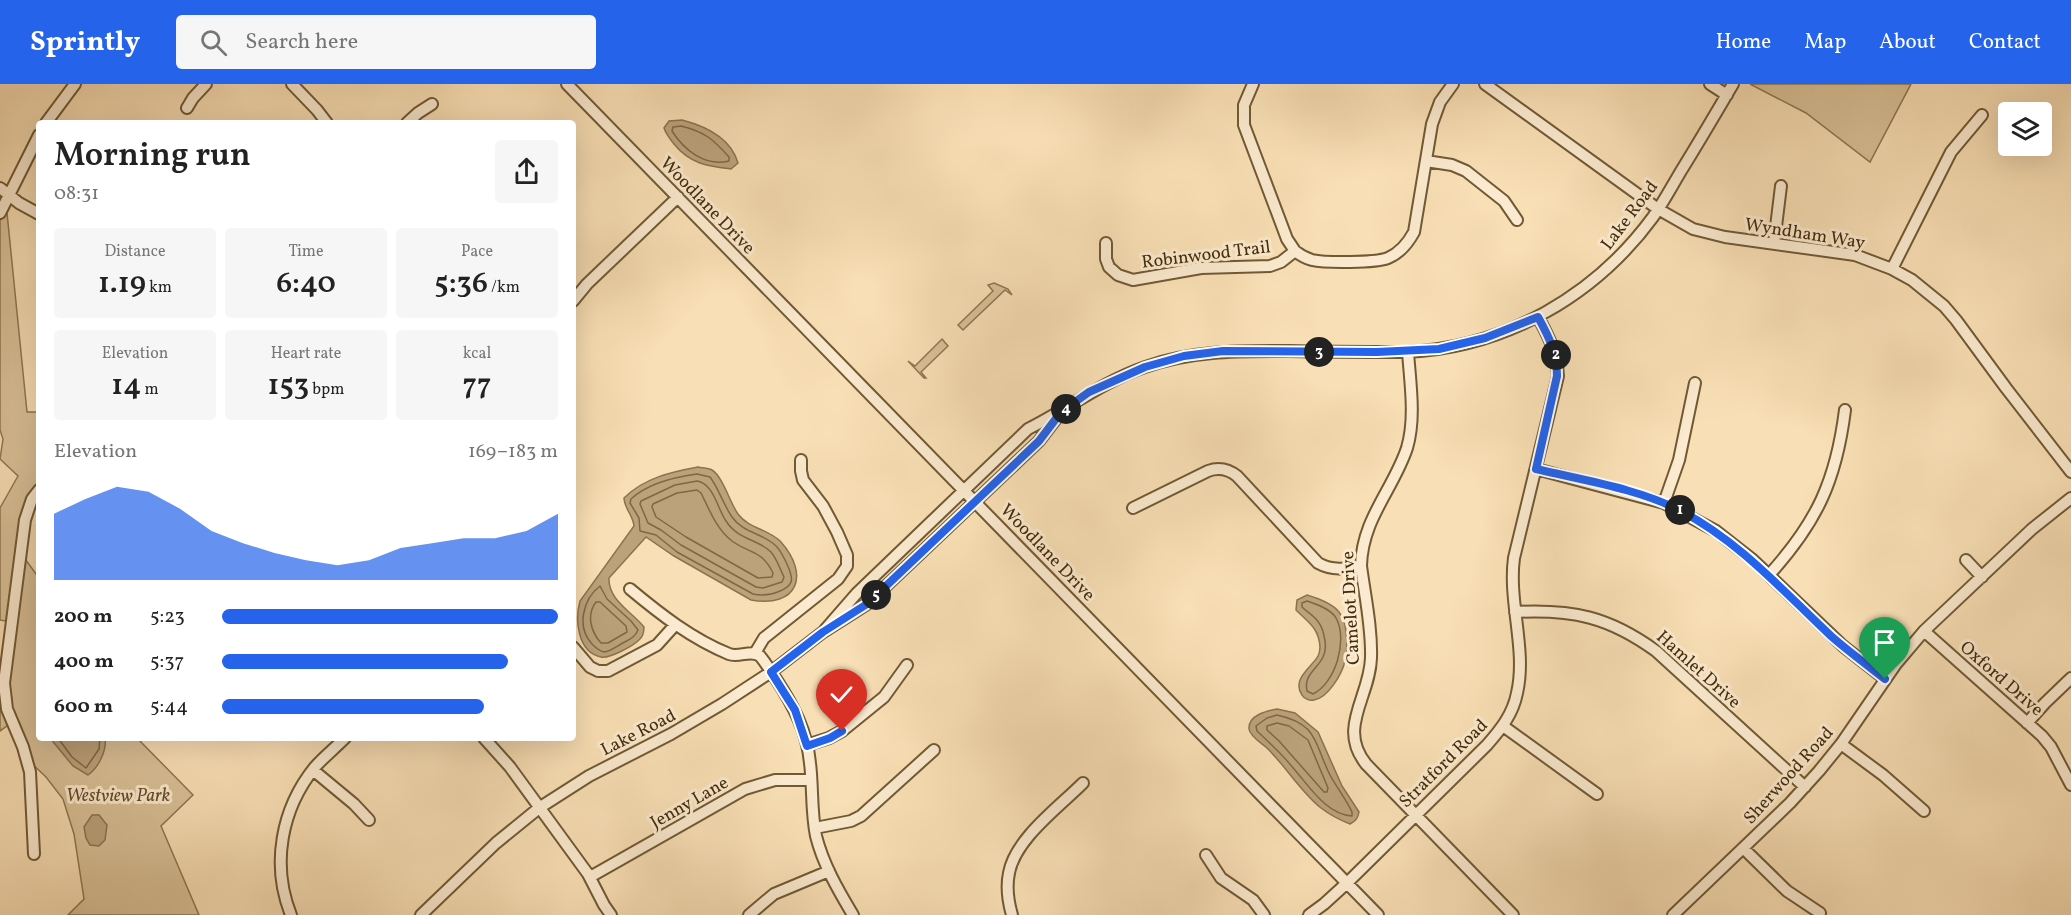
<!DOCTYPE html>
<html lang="en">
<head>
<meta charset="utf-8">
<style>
  body { margin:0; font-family:Vollkorn,serif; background:#f6f6f6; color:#222; height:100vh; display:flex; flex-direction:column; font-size:22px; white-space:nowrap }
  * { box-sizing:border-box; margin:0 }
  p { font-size:20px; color:#767676 }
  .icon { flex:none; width:33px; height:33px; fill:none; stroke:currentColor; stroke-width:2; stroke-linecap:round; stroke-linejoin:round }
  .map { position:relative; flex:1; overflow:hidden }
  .panel { position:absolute; left:36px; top:36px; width:540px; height:621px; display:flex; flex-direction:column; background:#fff; border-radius:6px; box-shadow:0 6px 24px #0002 }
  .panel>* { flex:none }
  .controls { position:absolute; left:1998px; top:18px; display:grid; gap:12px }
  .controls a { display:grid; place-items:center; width:54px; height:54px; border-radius:6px; background:#fff; box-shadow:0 6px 24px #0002; font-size:30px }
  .pin { position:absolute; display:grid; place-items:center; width:51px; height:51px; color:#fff; margin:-62px -26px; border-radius:50% 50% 50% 0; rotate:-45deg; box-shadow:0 0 6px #0007 }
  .pin .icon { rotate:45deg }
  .km { position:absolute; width:30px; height:30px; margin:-15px; border-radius:50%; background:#222; color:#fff; font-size:16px; line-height:30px; text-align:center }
  .round { display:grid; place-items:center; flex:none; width:63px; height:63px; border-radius:6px; background:#f6f6f6 }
  .overview { display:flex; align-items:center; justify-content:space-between; height:102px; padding:0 18px }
  h1 { font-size:33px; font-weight:600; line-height:45px }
  .stats { display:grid; grid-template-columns:repeat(3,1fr); gap:9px; height:102px; padding:6px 18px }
  .stats div { display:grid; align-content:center; border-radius:6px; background:#f6f6f6; text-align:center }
  .stats b { font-size:30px; font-weight:600 }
  .stats small { font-size:16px; font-weight:400 }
  .stats p { font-size:16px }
  .chart { height:168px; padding:12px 18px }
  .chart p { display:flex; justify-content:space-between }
  .chart svg { width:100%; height:108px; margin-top:6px; fill:#2563eb; opacity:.7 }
  ul { padding:0 18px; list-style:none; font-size:20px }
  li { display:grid; grid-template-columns:96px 72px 1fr; align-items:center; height:45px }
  li i { height:15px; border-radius:8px; background:#2563eb }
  header { display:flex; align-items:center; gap:36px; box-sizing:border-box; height:84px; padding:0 30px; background:#2563eb; color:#fff }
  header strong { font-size:28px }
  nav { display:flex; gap:33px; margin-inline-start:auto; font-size:21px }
  .search { width:420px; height:54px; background:#f6f6f6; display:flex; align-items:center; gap:15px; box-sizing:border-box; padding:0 21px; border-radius:6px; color:#767676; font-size:22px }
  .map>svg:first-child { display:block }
  .green { fill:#dac198; stroke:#8e7750; stroke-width:1.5 }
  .water { fill:#bba27b; stroke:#8b734d; stroke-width:1.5 }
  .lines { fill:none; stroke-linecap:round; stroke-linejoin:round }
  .shore { stroke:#7f6842; stroke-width:1.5 }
  .minor-casing { stroke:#705a34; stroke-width:14 }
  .minor { stroke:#fbeacf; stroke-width:10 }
  .route-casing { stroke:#fff; stroke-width:12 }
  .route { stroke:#2563eb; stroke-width:8 }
  .labels { text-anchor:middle; stroke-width:6; stroke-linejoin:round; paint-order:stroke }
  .street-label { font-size:18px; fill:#432d09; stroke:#fbeacf }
  .park-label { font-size:18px; font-style:italic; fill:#614b26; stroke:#fbeacf }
</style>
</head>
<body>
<header>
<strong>Sprintly</strong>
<div class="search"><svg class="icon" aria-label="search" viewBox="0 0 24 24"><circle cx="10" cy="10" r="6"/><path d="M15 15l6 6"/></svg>Search here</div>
<nav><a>Home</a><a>Map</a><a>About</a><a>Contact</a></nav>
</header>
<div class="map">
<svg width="2071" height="831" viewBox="0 0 2071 831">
  <rect width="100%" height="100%" fill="#f9dfb5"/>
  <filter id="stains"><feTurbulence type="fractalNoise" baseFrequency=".00333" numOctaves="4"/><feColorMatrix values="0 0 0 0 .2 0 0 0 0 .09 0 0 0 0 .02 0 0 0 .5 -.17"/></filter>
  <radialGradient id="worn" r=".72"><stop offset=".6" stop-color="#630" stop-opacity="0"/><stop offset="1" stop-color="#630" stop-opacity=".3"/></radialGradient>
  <!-- green -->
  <path class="green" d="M1750,0H1911L1870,78L1806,29Z
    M6,119L27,328H39V406L20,468L39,494V654H137L193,711L161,742L199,831H68L84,815L74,750L63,715L46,693L27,675L11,639L0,647V628L7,625L11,538L0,536V424L18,392L0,375L3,355L0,346V129Z
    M994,199L1008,205L1012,211L1005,206L963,246L958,241L993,207L988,201Z
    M942,255L948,262L921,288L926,294H924L908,277L915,282Z"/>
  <!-- water -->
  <path class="water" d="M682,36C705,42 731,54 738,79L731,85C708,82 690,80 674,60C670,55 666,50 664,44L669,37Z
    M698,383C702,384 708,384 712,386C723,393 730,419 738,430C749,445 769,445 781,458C810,491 798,524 751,516L674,472L646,453L609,494C608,516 631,527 644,543C644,548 643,553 639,556C633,562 609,575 601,573C577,568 575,535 580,517L634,442C633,431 624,424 624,414C644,394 671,388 698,383Z
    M1307,511C1317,514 1332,519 1339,528C1348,538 1348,565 1345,577C1342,590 1328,614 1314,616C1310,617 1304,615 1302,611C1291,595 1312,583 1318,572C1319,570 1320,565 1320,563C1319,544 1308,538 1296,526L1297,516Z
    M1277,625L1295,629L1318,648L1342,702L1359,728C1358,734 1356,737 1350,740C1340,736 1330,731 1321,724C1301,708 1287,684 1268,665C1263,660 1250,653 1249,645C1248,631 1267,627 1277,625Z
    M50,654H105C107,667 98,684 88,691L73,682Z
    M92,731H99L107,741L105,756L99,762L90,761L86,754L84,743Z"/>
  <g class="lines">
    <!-- shore -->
    <path class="shore" d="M681,42C705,48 713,55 729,73V77C705,83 684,66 672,47L673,43Z
      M697,390L710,393C719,405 723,420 732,433C743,449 762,449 775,461C781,466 794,491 791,498C789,503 785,505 780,507C771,511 763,512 753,510L677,468L656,451L640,447L639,434L630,419L631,415C648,399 675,393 697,390Z
      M697,397C714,400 717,424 726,437C738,456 758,455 771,468C777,475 780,485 784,493L782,498L763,504L756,503L681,461L661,446L648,439L640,420L641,417L675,401Z
      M697,406L701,409C709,425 717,446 732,457C750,470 762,466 773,489L772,493L758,494L686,453L656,433L652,423L653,420L677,409Z
      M600,502L607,515L631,537L638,546C635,554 628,556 621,560C616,563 609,568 604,568C599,567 595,563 592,560C576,543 583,515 600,502Z
      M1307,517C1316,520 1331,525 1336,534C1348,555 1336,599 1313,610L1307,607C1302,585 1329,583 1325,557C1324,551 1323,544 1319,539C1315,532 1307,528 1302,523V519Z
      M596,518H600L626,542L627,548L608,559H601C591,548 586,531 596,518Z
      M1277,631C1319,640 1314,660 1330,691C1337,704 1346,715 1352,728V732C1327,731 1309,702 1294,685C1283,671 1270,659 1257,647L1256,642L1267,634Z
      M1277,639L1289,642L1308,656L1328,704L1327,708H1324L1279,657L1267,646V642Z
      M58,654L72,673L86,684L99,665L100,654"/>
    <defs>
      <path id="minor" d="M292,0L317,26L327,39
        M567,0L1378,831
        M1253,0L1244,21V41L1287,155L1295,167
        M1485,0L1658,125L1693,145L1725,153L1855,171L1892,185L1912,196L1944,222L1956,236L2006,304L2071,388
        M1710,0L1727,11
        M187,24L193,14L206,0
        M46,39L75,0
        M407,39L418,29L432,20
        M1426,77L1452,81L1466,87L1504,117L1517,136
        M0,104L19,119L39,130
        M0,129L39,51
        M1106,159V175L1109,183L1118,191L1133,196L1201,184L1270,182L1281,178L1295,167C1300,171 1305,174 1312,176C1325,179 1376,179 1388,174C1400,169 1408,159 1414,148L1432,40L1440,18L1453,0
        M1774,159L1781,102
        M1892,185L1951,68L1982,31
        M573,217L587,200L678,113
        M1408,268C1410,298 1416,334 1407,364C1393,406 1362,435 1361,482C1365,512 1372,544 1371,574C1370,613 1337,644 1366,680L1513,831
        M1536,385L1664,419L1716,447L1753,476L1843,562L1885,595
        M1664,419L1679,376L1695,299
        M1133,424L1208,387C1219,383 1228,385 1237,392L1318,479C1332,487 1346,485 1361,482
        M1966,476L1982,493
        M1769,491C1817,438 1836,397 1845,326
        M630,505C660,530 692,555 729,570C739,574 751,565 760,572C766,579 771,588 776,595C793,621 807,647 810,679C813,703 811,728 816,752C823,780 838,806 853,831
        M1515,528C1573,525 1609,533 1656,567L1805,703
        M1924,547L2042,652L2051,663L2071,701
        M823,548L857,509L1028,345C1068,325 1102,298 1145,283C1192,266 1240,267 1289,267C1329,268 1368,268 1408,268C1506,263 1595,212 1653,133C1663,119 1672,102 1681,87C1699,58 1716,29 1733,0
        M573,563L590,583L598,587H608L657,561L675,541
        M755,569L764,554L838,495L847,482V471L837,448L823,422L803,396L801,387V376
        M2027,639L2045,619L2071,594
        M1503,642L1597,710
        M484,654L510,683L588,790L604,821L611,831
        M1841,660L1883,691L1924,727
        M807,661L829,654L842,647L884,613L907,581
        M313,686L354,720L369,736
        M815,744L851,737L861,732L934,666
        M1743,764L1787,807L1820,829
        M34,770L30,688L23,663L7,625L4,599L25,436L32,415L39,406
        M1206,771L1221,794L1253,816L1264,831
        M590,793L745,705L775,696H811
        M291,831C271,781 281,725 315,683C324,673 335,664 345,654
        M421,831L496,759L539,724L589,692L671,650L722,620L771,588L823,548L867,520L1039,357L1059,331
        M749,831L774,810L829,787
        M1012,831C1008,817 1006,803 1009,789C1015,755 1059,723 1083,699
        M1309,831L1324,820L1347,799L1487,661C1501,645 1513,630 1517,609C1527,566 1508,518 1514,474L1558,292C1557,269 1549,253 1538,233
        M1673,831L1790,719L1819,687L1841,660L1896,580L1924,547L2032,445L2071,414"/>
    </defs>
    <!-- minor casing -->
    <use href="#minor" class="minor-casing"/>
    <!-- minor -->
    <use href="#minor" class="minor"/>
  </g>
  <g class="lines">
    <defs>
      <path id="route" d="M842,647L830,654L807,662L795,626L771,588L823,548L867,520L1039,357L1061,328L1089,308L1145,283L1184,272L1223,267L1377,268L1439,265L1485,254L1538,233C1549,253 1557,269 1557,292L1536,385C1582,396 1640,405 1681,427C1740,458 1783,507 1831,552C1848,567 1867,581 1885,595"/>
    </defs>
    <!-- route casing -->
    <use href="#route" class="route-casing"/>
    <!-- route -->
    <use href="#route" class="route"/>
  </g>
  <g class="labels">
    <!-- street labels -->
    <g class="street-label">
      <text transform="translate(708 121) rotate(46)" y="6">Woodlane Drive</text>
      <text transform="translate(1629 131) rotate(-53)" y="6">Lake Road</text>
      <text transform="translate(1805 149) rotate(9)" y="6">Wyndham Way</text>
      <text transform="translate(1206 170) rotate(-7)" y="6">Robinwood Trail</text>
      <text transform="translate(1048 468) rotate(46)" y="6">Woodlane Drive</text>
      <text transform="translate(1350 524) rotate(-93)" y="6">Camelot Drive</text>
      <text transform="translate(1699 585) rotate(42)" y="6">Hamlet Drive</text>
      <text transform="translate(2002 594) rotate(41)" y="6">Oxford Drive</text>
      <text transform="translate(638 648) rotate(-27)" y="6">Lake Road</text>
      <text transform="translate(1443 679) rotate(-45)" y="6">Stratford Road</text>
      <text transform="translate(1788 691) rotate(-48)" y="6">Sherwood Road</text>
      <text transform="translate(689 718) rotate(-30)" y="6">Jenny Lane</text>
    </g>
    <!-- park labels -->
    <g class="park-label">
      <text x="118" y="717">Westview Park</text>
    </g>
  </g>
  <rect width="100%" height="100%" filter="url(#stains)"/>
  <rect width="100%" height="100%" fill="url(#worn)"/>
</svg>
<div class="controls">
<a><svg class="icon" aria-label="layers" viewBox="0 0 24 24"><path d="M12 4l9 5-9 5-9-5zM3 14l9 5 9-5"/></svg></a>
</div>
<div class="pin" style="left:1885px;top:595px;background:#1e9e55"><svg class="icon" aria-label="arrive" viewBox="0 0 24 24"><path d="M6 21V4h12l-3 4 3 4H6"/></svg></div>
<div class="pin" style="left:842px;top:647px;background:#d93025"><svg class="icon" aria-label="check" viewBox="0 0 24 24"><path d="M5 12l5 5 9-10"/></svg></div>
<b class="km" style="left:1680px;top:426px">1</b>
<b class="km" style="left:1556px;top:271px">2</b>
<b class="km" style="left:1319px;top:268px">3</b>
<b class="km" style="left:1066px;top:325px">4</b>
<b class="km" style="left:876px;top:511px">5</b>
<section class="panel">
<div class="overview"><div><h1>Morning run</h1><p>08:31</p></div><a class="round"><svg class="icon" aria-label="share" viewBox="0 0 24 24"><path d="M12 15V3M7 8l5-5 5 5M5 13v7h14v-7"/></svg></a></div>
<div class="stats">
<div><p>Distance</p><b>1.19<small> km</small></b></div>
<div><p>Time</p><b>6:40</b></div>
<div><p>Pace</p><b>5:36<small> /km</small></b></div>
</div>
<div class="stats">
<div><p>Elevation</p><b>14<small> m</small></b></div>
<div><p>Heart rate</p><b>153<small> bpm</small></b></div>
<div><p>kcal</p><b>77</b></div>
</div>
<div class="chart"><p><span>Elevation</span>169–183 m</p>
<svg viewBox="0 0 160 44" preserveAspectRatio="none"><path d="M0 44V17L10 11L20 6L30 8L40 15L50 24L60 29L70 33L80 36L90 38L100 36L110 31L120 29L130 27L140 27L150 24L160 17V44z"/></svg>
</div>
<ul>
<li><b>200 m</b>5:23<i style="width:100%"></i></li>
<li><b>400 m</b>5:37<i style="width:85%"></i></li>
<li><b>600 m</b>5:44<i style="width:78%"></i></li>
</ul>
</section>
</div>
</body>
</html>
